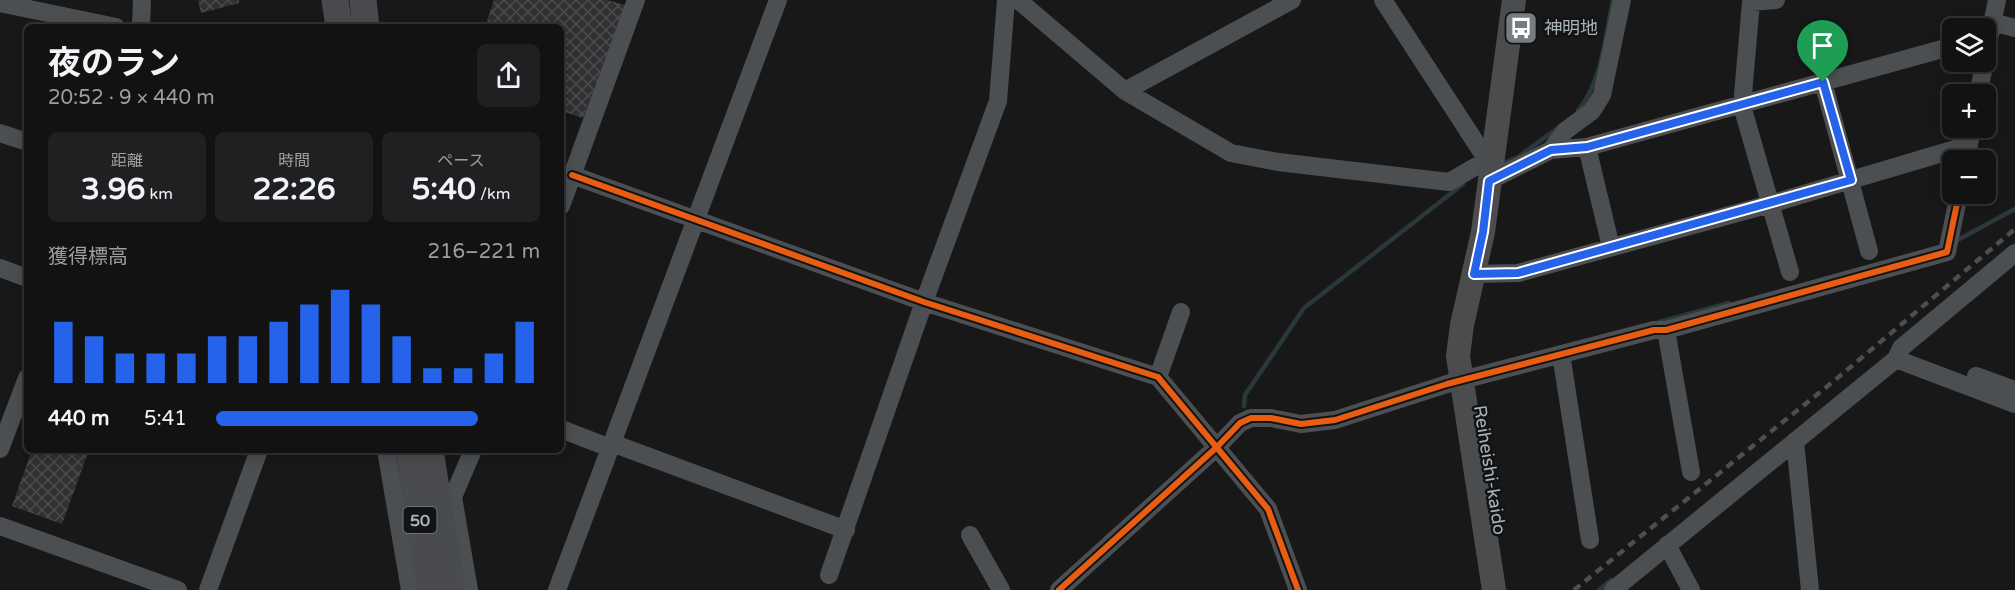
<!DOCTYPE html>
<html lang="ja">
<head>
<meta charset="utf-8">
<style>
  body { margin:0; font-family:"Varela Round","Noto Sans JP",sans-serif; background:#1f2021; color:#f1f3f6; height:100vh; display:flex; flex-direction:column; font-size:22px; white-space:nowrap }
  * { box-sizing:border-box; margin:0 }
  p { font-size:20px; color:#9c9ea0 }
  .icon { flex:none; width:33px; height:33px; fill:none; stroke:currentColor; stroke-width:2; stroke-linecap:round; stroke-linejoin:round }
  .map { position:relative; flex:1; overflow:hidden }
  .side { position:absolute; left:24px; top:24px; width:540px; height:429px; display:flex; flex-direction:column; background:#121213; border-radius:9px; box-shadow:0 3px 15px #0003,0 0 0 2px #313233 }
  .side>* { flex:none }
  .buttons { position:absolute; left:1942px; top:18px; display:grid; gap:12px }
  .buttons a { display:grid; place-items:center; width:54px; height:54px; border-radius:9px; background:#121213; box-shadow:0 3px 15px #0003,0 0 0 2px #313233; font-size:30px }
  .pin { position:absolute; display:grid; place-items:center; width:51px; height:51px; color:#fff; margin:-62px -26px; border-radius:50% 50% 50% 0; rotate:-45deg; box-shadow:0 0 6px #0007 }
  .pin .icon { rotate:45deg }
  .round { display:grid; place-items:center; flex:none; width:63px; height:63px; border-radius:9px; background:#1f2021 }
  .overview { display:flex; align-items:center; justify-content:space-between; height:102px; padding:0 24px }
  h1 { font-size:33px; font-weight:700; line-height:45px }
  .metrics { display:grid; grid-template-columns:repeat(3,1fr); gap:9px; height:102px; padding:6px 24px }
  .metrics div { display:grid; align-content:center; border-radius:9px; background:#1f2021; text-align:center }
  .metrics b { font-size:30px; font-weight:700 }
  .metrics small { font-size:16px; font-weight:400 }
  .metrics p { font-size:16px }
  .chart { height:168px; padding:12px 24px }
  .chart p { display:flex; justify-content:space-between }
  .chart svg { width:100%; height:108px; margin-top:6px; stroke:#2563eb; stroke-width:6 }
  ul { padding:0 24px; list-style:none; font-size:20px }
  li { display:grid; grid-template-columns:96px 72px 1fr; align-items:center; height:45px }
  li i { height:15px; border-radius:8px; background:#2563eb }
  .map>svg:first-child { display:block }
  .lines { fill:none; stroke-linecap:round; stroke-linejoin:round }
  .stream { stroke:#2b383b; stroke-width:4.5 }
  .building { fill:url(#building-cross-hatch) }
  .minor { stroke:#4c4f52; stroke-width:18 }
  .major { stroke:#4a4c4d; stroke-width:24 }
  .highway { stroke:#4a4b4e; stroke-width:27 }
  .rail { stroke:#4c4f51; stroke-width:4.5; stroke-dasharray:8 6; stroke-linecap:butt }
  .cycleway-casing { stroke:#121315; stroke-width:10 }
  .cycleway { stroke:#e95d12; stroke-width:6 }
  .route-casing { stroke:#fff; stroke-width:12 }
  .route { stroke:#2563eb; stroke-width:8 }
  .labels { text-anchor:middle; stroke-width:5; stroke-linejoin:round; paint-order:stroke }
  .shield { fill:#121315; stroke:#7c8388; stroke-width:1.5 }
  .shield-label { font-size:16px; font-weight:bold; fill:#a9b3ba }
  .poi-label { font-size:18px; fill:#a9b3ba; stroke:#121315; text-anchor:start }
  .street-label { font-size:18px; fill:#a9b3ba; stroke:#121315 }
</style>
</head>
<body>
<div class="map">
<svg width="2015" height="590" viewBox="0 0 2015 590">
  <defs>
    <pattern id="building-cross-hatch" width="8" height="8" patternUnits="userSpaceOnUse" patternTransform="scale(1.5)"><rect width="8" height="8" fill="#313133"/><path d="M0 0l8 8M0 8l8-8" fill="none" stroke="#4c4c4e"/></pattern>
  </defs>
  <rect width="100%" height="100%" fill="#181819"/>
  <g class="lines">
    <!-- stream -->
    <path class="stream" d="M1578,111C1602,82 1605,37 1613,0
      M1499,165L1518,157L1558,128
      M1954,242L2015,209
      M1659,322L1729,303
      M1244,406L1245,395L1304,308L1463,184
      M1599,590L1611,580"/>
  </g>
  <!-- building -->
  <path class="building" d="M198,0H239V3L201,13Z
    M494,0H607L625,5L583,118L561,111V27H485Z
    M32,450H89L62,524L12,506Z"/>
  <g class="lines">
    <!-- minor -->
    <path class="minor" d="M1018,0L1125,91L1231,153L1278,162L1449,182L1487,160L1491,167
      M1383,0L1487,160
      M1776,0L1751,2L1742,106L1790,272
      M0,3L116,27
      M1992,22L2015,28
      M141,27L142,0
      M1986,54L1997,0
      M1823,82L1869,251
      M1125,91L1292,0
      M1978,94L1985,62
      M0,133L27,142
      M1587,147L1611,247
      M1551,150L1565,131L1592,111L1602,95L1622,0
      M1966,160L1972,128
      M572,175L924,302L1158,377L1268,509L1298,590
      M1489,181L1551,150L1587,147L1953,46
      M561,206L636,0
      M0,268L27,278
      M1474,274L1518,273L1770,204L1969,145
      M1666,330L1691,472
      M1561,354L1590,540
      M1896,359L2015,404
      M1976,376L2015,390
      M1158,377L1181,312
      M561,429L610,448
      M1795,441L1810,590
      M612,443L846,530
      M0,449L27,378
      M386,450L410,590
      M443,497H453L473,450
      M453,497L469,590
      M0,526L178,590
      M970,535L1001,590
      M1667,545L1691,590
      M829,575L924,302L998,101L1006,0
      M208,590L259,450
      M557,590L778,0
      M1059,590L1217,447L1240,423L1251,418H1271L1301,424L1335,420L1447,384L1654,330H1666L1947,252L1959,194
      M1613,590L1896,359L1901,348L2015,253"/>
    <!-- major -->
    <path class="major" d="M1494,590L1458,356L1462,325L1483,232L1514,0"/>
    <!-- highway -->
    <path class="highway" d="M335,0L339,27
      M363,0L366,27
      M409,450L431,590
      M430,450L452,590"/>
    <!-- rail -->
    <path class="rail" d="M1574,590L1835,380L2015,229"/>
    <defs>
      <path id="cycleway" d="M572,175L924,302L1158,377L1268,509L1298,590
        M1059,590L1217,447L1240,423L1251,418H1271L1301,424L1335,420L1447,384L1654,330H1666L1947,252L1959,194"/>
    </defs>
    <!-- cycleway casing -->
    <use href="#cycleway" class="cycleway-casing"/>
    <!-- cycleway -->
    <use href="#cycleway" class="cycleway"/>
  </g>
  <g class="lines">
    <defs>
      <path id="route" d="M1823,82L1851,180L1518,273L1474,274L1483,232L1489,181L1551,150L1587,147Z"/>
    </defs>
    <!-- route casing -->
    <use href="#route" class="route-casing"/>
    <!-- route -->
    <use href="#route" class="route"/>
  </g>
  <!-- icons -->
  <defs>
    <symbol id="bus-square" viewBox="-11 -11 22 22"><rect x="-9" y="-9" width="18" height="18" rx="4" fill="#767d82" stroke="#121315"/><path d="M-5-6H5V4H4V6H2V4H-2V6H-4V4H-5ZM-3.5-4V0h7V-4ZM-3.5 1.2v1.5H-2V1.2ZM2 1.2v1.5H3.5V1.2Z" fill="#fff"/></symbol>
  </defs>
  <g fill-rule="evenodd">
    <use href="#bus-square" x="1502" y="9" width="38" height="38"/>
  </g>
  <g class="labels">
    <!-- shield labels -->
    <rect class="shield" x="403.5" y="507" width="33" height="26" rx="4.5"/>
    <g class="shield-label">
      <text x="420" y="526">50</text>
    </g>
    <!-- poi labels -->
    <g class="poi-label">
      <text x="1544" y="34">神明地</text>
    </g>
    <!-- street labels -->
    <g class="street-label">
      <text transform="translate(1490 470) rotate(81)" y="6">Reiheishi-kaido</text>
    </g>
  </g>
</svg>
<div class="buttons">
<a><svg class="icon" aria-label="layers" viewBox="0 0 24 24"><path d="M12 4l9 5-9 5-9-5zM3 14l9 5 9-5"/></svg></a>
<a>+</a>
<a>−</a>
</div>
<div class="pin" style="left:1823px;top:82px;background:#1e9e55"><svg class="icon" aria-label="arrive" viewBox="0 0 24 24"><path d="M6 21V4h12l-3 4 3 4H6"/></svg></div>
<section class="side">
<div class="overview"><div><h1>夜のラン</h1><p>20:52 · 9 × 440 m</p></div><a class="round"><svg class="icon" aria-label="share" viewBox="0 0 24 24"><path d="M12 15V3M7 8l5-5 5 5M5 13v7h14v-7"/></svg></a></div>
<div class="metrics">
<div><p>距離</p><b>3.96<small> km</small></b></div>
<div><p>時間</p><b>22:26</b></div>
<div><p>ペース</p><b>5:40<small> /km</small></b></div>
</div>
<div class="chart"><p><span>獲得標高</span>216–221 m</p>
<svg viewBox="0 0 160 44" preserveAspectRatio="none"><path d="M5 44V19M15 44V25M25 44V32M35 44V32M45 44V32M55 44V25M65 44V25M75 44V19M85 44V12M95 44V6M105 44V12M115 44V25M125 44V38M135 44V38M145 44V32M155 44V19"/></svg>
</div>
<ul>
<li><b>440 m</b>5:41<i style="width:81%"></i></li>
</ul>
</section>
</div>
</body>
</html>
